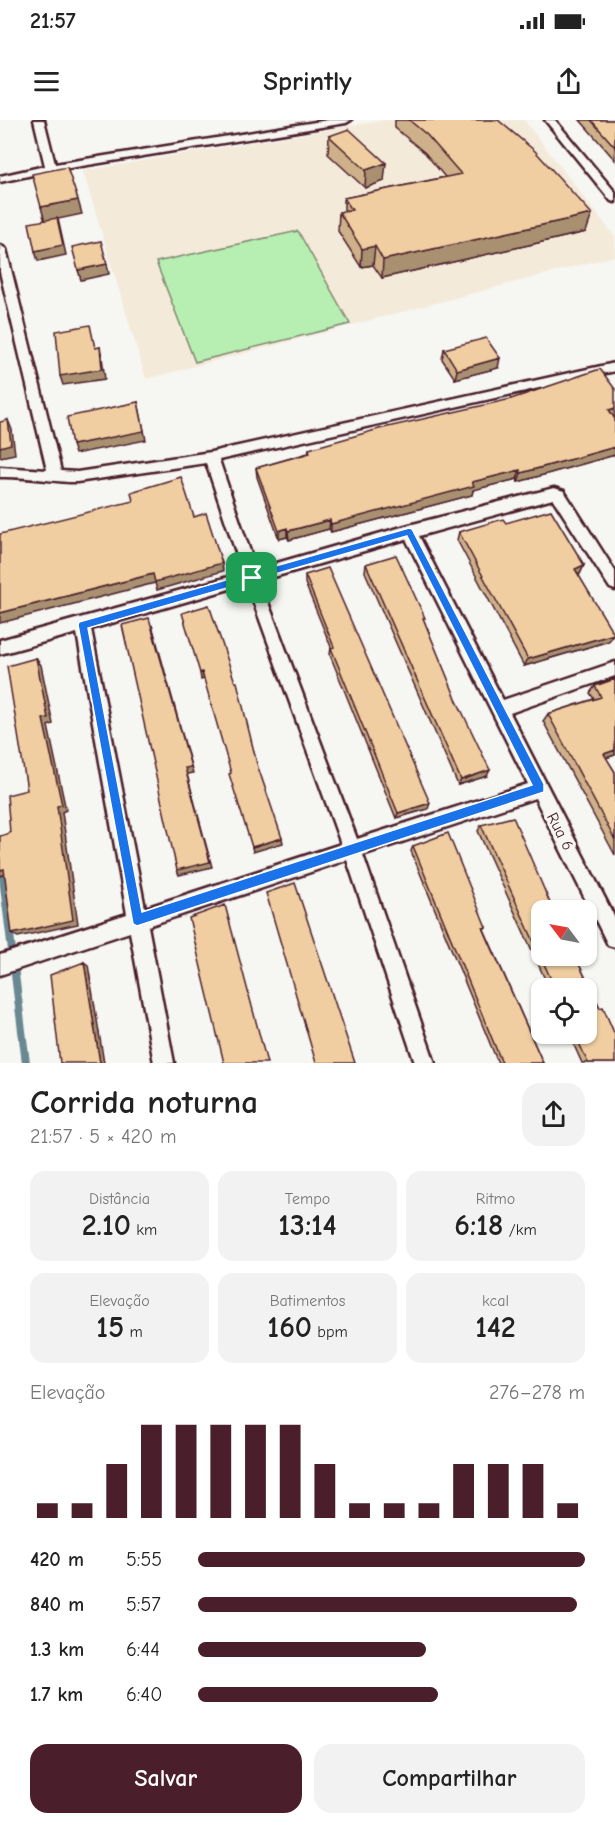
<!DOCTYPE html>
<html lang="pt">
<head>
<meta charset="utf-8">
<style>
  body { margin:0; font-family:"Comic Neue",sans-serif; background:#f2f2f2; color:#222; height:100vh; display:flex; flex-direction:column; font-size:22px; white-space:nowrap }
  * { box-sizing:border-box; margin:0 }
  p { font-size:20px; color:#767676 }
  .icon { flex:none; width:33px; height:33px; fill:none; stroke:currentColor; stroke-width:2; stroke-linecap:round; stroke-linejoin:round }
  .map { position:relative; height:943px; overflow:hidden }
  .sheet { display:flex; flex-direction:column; background:#fff; flex:1 }
  .sheet>* { flex:none }
  .needle { width:39px; rotate:302deg }
  .buttons { position:absolute; left:531px; top:780px; display:grid; gap:12px }
  .buttons a { display:grid; place-items:center; width:66px; height:66px; border-radius:12px; background:#fff; box-shadow:0 2px 4px #0004; font-size:30px }
  .pin { position:absolute; display:grid; place-items:center; width:51px; height:51px; color:#fff; margin:-26px; border-radius:12px; box-shadow:0 3px 9px #0006 }
  .round { display:grid; place-items:center; flex:none; width:63px; height:63px; border-radius:18px; background:#f2f2f2 }
  .head { display:flex; align-items:center; justify-content:space-between; height:102px; padding:0 30px }
  h1 { font-size:33px; font-weight:700; line-height:45px }
  .stats { display:grid; grid-template-columns:repeat(3,1fr); gap:9px; height:102px; padding:6px 30px }
  .stats div { display:grid; align-content:center; border-radius:15px; background:#f2f2f2; text-align:center }
  .stats b { font-size:30px; font-weight:700 }
  .stats small { font-size:16px; font-weight:400 }
  .stats p { font-size:16px }
  .chart { height:168px; padding:12px 30px }
  .chart p { display:flex; justify-content:space-between }
  .chart svg { width:100%; height:108px; margin-top:6px; stroke:#4a1f2b; stroke-width:6 }
  .button { display:flex; gap:12px; margin-top:auto; padding:12px 30px }
  .button a { flex:1; height:69px; border-radius:18px; background:#4a1f2b; color:#fff; font-size:24px; font-weight:700; line-height:69px; text-align:center }
  .button a+a { background:#f2f2f2; color:#222 }
  ul { padding:0 30px; list-style:none; font-size:20px }
  li { display:grid; grid-template-columns:96px 72px 1fr; align-items:center; height:45px }
  li i { height:15px; border-radius:8px; background:#4a1f2b }
  .status { display:flex; justify-content:space-between; align-items:center; height:42px; padding:0 30px; background:#fff; direction:ltr }
  .status svg { height:16px; fill:currentColor }
  header { display:flex; justify-content:space-between; align-items:center; height:78px; padding:0 30px; background:#fff; font-size:27px; font-weight:700 }
  .map>svg:first-child { display:block }
  .built { fill:#f4eada }
  .green { fill:#b7efb2; stroke:#80876e; stroke-width:1.5 }
  .lines { fill:none; stroke-linecap:round; stroke-linejoin:round }
  .stream { stroke:#698892; stroke-width:8 }
  .street-casing { stroke:#4a1f2b; stroke-width:5 }
  .street { fill:#f6f6f2; fill-rule:evenodd }
  .wall { fill:#ceb18a; stroke:#4a1f2b; stroke-width:1.5 }
  .shaded-wall { fill:#a89071; stroke:#4a1f2b; stroke-width:1.5 }
  .building { fill:#f0cea1; stroke:#4a1f2b; stroke-width:1.5 }
  .route { fill:#1a73e8; stroke:#fff; stroke-width:1.5; fill-rule:evenodd }
  .labels { text-anchor:middle; stroke-width:6; stroke-linejoin:round; paint-order:stroke }
  .street-label { font-size:16px; fill:#4a1f2b; stroke:#f6f6f2 }
</style>
</head>
<body>
<div class="status"><b>21:57</b><svg viewBox="0 0 49 12"><path d="M0 12V9h3v3zM5 12V6h3v6zM10 12V3h3v9zM15 12V0h3v12zM26 1h20v11H26zM47 4h2v5h-2z"/></svg></div>
<header><svg class="icon" aria-label="menu" viewBox="0 0 24 24"><path d="M4 6h16M4 12h16M4 18h16"/></svg>Sprintly<svg class="icon" aria-label="share" viewBox="0 0 24 24"><path d="M12 15V3M7 8l5-5 5 5M5 13v7h14v-7"/></svg></header>
<div class="map">
<svg width="615" height="943" viewBox="0 0 615 943">
  <rect width="100%" height="100%" fill="#f6f6f2"/>
  <filter id="ink" filterUnits="userSpaceOnUse"><feTurbulence type="fractalNoise" baseFrequency=".0167" numOctaves="2"/><feDisplacementMap in="SourceGraphic" scale="12" xChannelSelector="R" yChannelSelector="G"/><feConvolveMatrix kernelMatrix="1 2 1 2 8 2 1 2 1" color-interpolation-filters="sRGB"/></filter>
  <g filter="url(#ink)">
    <!-- built -->
    <path class="built" d="M385,0H524L615,117V136L146,259L83,51Z"/>
    <!-- green -->
    <path class="green" d="M298,111L350,204L195,242L156,142Z"/>
    <g class="lines">
      <!-- stream -->
      <path class="stream" d="M0,734L26,943"/>
      <defs>
        <path id="street" d="M34,0H44L55,44L328,0H351L346,3L51,51L0,62V56L45,46Z
          M545,0H555L615,72V82L611,81Z
          M0,125L6,129L61,351L77,352L211,332L615,243V251L219,340L256,449L409,405L554,368L564,371L615,451V470L610,468L553,379L419,416L503,580L615,542V556L510,593L615,798V827L608,825L535,678L363,735L435,943H415L347,740L148,806L174,943H154L130,812L0,855V835L127,794L77,513L0,534V520L243,453L206,343L77,362C51,362 27,356 0,357V347L47,350L0,152ZM406,419L528,664L357,719L260,461ZM247,464L341,724L145,788L91,509Z"/>
      </defs>
      <!-- street casing -->
      <use href="#street" class="street-casing"/>
      <!-- street -->
      <use href="#street" class="street"/>
    </g>
    <!-- wall -->
    <path class="wall" d="M395,0H498L586,112L382,158L373,145L361,147L338,111L339,92L344,91V78L445,57L425,33L395,8Z
      M580,0H615V40Z
      M329,16L384,61L365,68L328,34Z
      M444,229L498,248L455,259L442,239Z
      M614,297L615,299V335L518,362L517,359L473,370L472,375L331,412L329,409L289,420L287,417L279,419L257,357L256,348L308,333L309,329Z
      M506,403L584,445L580,454H578L609,521L524,546L457,420L459,412Z
      M366,444L424,501L487,656L458,665L365,452Z
      M305,455L428,689L396,698L330,535L331,527L305,463Z
      M615,559V635L606,638L615,652V735L543,601L548,594L594,579L590,573L595,566Z
      M481,705L553,790L600,888L615,943H582L569,914H586V868H549L478,711Z
      M413,726L486,807L484,809L543,943H498L411,731Z"/>
    <!-- shaded-wall -->
    <path class="shaded-wall" d="M386,43L384,61L365,68L366,50Z
      M78,80L82,94L58,99L66,135L38,141L35,131L45,102L41,87Z
      M592,94L586,112L382,158L383,140Z
      M375,126L373,145L361,147L362,129Z
      M107,144L109,154L81,160L78,150Z
      M100,227L102,237L105,259L63,265L60,256Z
      M500,238L498,248L455,259L457,250Z
      M138,282L146,320L75,334L72,325Z
      M615,288V297L605,300L609,290Z
      M8,300L12,310L15,334L0,337V327Z
      M615,327V335L518,362L521,353Z
      M520,350L517,359L473,370L472,375L331,412V404L472,362Z
      M330,400L329,409L289,420L288,411Z
      M287,408V417L279,419V411Z
      M222,443L223,451L157,470L155,463L0,503V493L153,454Z
      M584,445L580,454L571,457L575,449Z
      M152,505L193,653L187,654L212,747L179,755L177,750Z
      M614,514L609,521L524,546L528,539Z
      M36,538L41,545L53,604L48,606L66,690L62,692L78,804L18,817L12,814L57,686L43,599Z
      M202,552L204,559L201,560L200,553Z
      M615,630V635L599,640L604,634Z
      M490,650L487,656L458,665L461,660Z
      M430,683L428,689L396,698L398,693Z
      M282,718L283,723L253,732L252,727Z
      M4,749L10,753L0,756V750Z
      M84,842L88,845L104,943H100Z"/>
    <!-- building -->
    <path class="building" d="M409,0H498L535,31L592,94L383,140L375,126L362,129L339,92L352,90L344,78L461,54L427,15Z
      M591,0H615V27Z
      M349,9L386,43L366,50L329,16Z
      M67,47L78,80L41,87L32,54Z
      M57,98L63,125L35,131L29,103Z
      M101,121L107,144L78,150L72,127Z
      M90,205L95,228L100,227L102,249L60,256L56,211Z
      M486,218L500,238L457,250L444,229Z
      M600,249L615,269V288L609,290L615,299V327L521,353L520,350L472,362L474,366L331,404L330,400L288,411L287,408L279,411L256,348L310,333L309,329L379,309L511,279Z
      M138,282L144,311L72,325L67,297Z
      M8,300L11,324L0,327V302Z
      M181,357L194,397L206,393L222,443L155,462L153,454L0,493V414L133,381L131,372Z
      M551,390L584,445L575,449L614,514L528,539L459,412L503,399L506,403Z
      M396,435L425,498H423L457,581L490,650L461,660L366,444Z
      M328,448L430,683L398,693L331,528L334,527L305,455Z
      M209,485L235,562H237L257,644L282,718L252,727L229,654L231,653L202,552L200,553L182,493Z
      M149,498L191,647L185,648L210,742L177,750L122,505Z
      M36,538L48,598L43,599L62,685L57,686L73,800L12,814L4,749L0,750V716L10,713L7,675L27,670L7,546Z
      M615,559V630L604,634L615,652V720L548,594L601,577L595,566Z
      M513,697L553,790H542V836H575L600,888L603,887L615,915V943H588L575,914H586V868H555L481,705Z
      M448,713L486,807L483,808L543,943H502L413,726Z
      M295,763L355,943H316L266,773Z
      M225,785L267,943H224L189,798Z
      M84,842L100,943H60L50,855Z"/>
  </g>
  <!-- route -->
  <path class="route" d="M409,408L412,409L544,664V672L137,806L133,804L78,505L79,502ZM407,416L532,665L142,792L88,508Z"/>
  <g class="labels">
    <!-- street labels -->
    <g class="street-label">
      <text transform="translate(561 711) rotate(63)" y="6">Rua 6</text>
    </g>
  </g>
</svg>
<div class="buttons">
<a><svg class="needle" viewBox="-14 -14 28 28"><path d="M0-13l5 13h-10z" fill="#e53935"/><path d="M0 13l5-13h-10z" fill="#767676"/></svg></a>
<a><svg class="icon" aria-label="locate" viewBox="0 0 24 24"><circle cx="12" cy="12" r="6"/><path d="M12 2v4M12 18v4M2 12h4M18 12h4"/></svg></a>
</div>
<div class="pin" style="left:252px;top:458px;background:#1e9e55"><svg class="icon" aria-label="arrive" viewBox="0 0 24 24"><path d="M6 21V4h12l-3 4 3 4H6"/></svg></div>
</div>
<section class="sheet">
<div class="head"><div><h1>Corrida noturna</h1><p>21:57 · 5 × 420 m</p></div><a class="round"><svg class="icon" aria-label="share" viewBox="0 0 24 24"><path d="M12 15V3M7 8l5-5 5 5M5 13v7h14v-7"/></svg></a></div>
<div class="stats">
<div><p>Distância</p><b>2.10<small> km</small></b></div>
<div><p>Tempo</p><b>13:14</b></div>
<div><p>Ritmo</p><b>6:18<small> /km</small></b></div>
</div>
<div class="stats">
<div><p>Elevação</p><b>15<small> m</small></b></div>
<div><p>Batimentos</p><b>160<small> bpm</small></b></div>
<div><p>kcal</p><b>142</b></div>
</div>
<div class="chart"><p><span>Elevação</span>276–278 m</p>
<svg viewBox="0 0 160 44" preserveAspectRatio="none"><path d="M5 44V38M15 44V38M25 44V22M35 44V6M45 44V6M55 44V6M65 44V6M75 44V6M85 44V22M95 44V38M105 44V38M115 44V38M125 44V22M135 44V22M145 44V22M155 44V38"/></svg>
</div>
<ul>
<li><b>420 m</b>5:55<i style="width:100%"></i></li>
<li><b>840 m</b>5:57<i style="width:98%"></i></li>
<li><b>1.3 km</b>6:44<i style="width:59%"></i></li>
<li><b>1.7 km</b>6:40<i style="width:62%"></i></li>
</ul>
<div class="button"><a>Salvar</a><a>Compartilhar</a></div>
</section>
</body>
</html>
